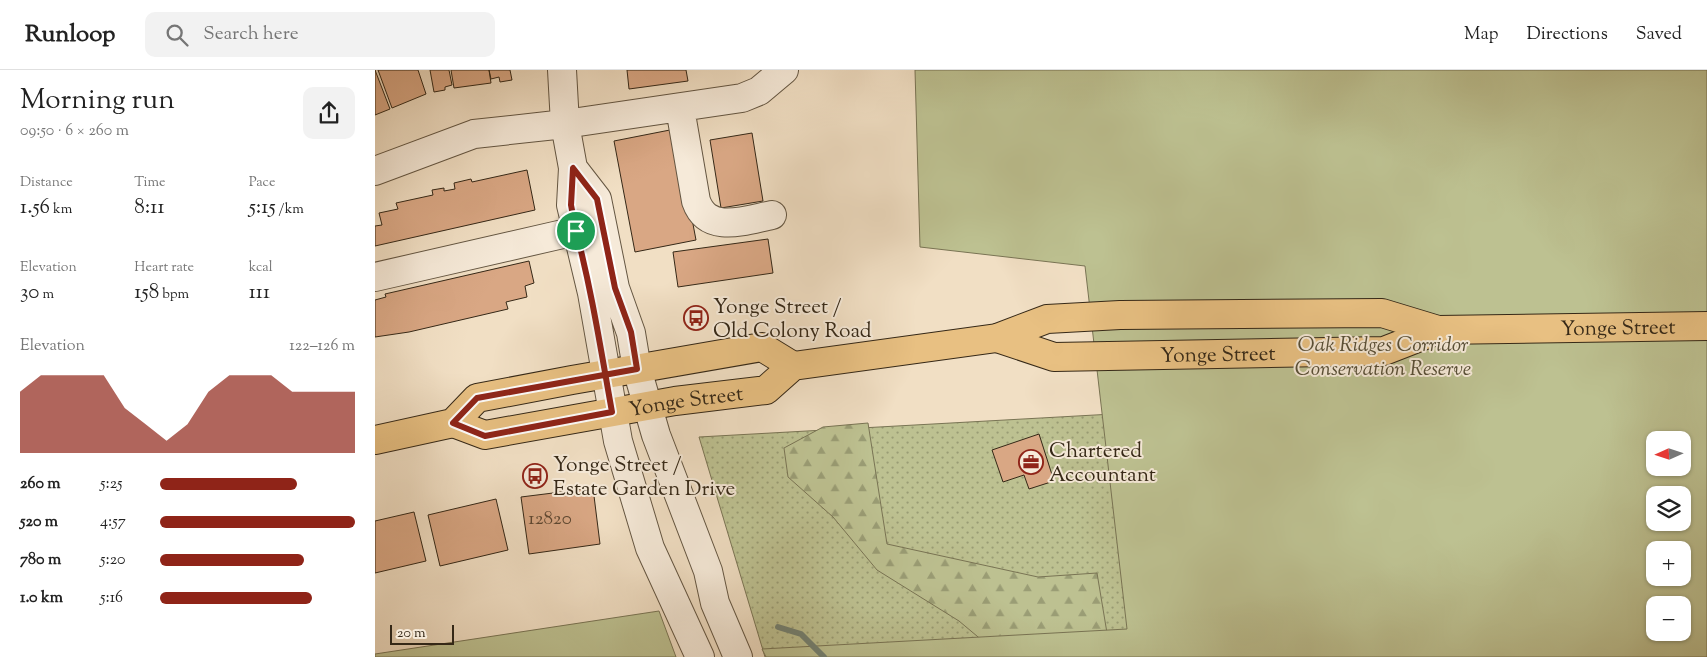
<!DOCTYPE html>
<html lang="en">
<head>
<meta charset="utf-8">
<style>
  body { margin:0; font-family:"Sorts Mill Goudy",serif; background:#f2f2f2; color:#222; height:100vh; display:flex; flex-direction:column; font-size:19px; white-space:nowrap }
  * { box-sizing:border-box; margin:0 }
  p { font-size:16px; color:#767676 }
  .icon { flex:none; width:28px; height:28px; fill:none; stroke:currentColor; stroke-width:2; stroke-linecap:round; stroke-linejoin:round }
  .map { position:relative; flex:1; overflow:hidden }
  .panel { display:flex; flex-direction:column; background:#fff; width:375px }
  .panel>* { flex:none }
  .needle { width:32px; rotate:267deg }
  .fabs { position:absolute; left:1271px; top:361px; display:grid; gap:10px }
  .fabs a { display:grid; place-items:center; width:45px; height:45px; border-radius:10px; background:#fff; box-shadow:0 1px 4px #0004; font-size:25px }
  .scale { position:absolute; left:15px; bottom:12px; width:64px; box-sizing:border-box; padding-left:5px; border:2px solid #352817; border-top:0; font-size:14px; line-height:18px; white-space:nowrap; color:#352817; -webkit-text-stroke:4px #f6ead9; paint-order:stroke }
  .pin { position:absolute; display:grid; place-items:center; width:42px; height:42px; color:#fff; margin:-21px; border:2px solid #fff; border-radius:50%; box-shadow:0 1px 5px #0007 }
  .round { display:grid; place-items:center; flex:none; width:52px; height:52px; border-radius:10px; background:#f2f2f2 }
  .overview { display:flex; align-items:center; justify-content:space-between; height:85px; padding:0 20px }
  h1 { font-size:28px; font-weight:600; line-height:38px }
  .stats { display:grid; grid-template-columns:repeat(3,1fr); gap:8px; height:85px; padding:5px 20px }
  .stats div { display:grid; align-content:center }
  .stats b { font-size:21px; font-weight:600 }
  .stats small { font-size:14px; font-weight:400 }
  .stats p { font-size:14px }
  .chart { height:140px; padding:10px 20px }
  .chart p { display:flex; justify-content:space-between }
  .chart svg { width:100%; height:90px; margin-top:5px; fill:#8f2418; opacity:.7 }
  ul { padding:0 20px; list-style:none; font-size:16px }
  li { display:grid; grid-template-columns:80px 60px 1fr; align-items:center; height:38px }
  li i { height:12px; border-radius:6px; background:#8f2418 }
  header { display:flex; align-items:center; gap:30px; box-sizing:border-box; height:70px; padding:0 25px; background:#fff; border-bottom:1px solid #e0e0e0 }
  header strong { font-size:24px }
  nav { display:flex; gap:28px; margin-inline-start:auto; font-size:18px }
  .search { width:350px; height:45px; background:#f2f2f2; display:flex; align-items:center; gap:12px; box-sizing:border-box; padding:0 18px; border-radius:10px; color:#767676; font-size:19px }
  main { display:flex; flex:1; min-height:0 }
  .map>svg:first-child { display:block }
  .grass { fill:url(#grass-dots); stroke:#797454; fill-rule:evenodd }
  .forest { fill:url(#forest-firs); stroke:#797454 }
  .park { fill:#bdc191; stroke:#797454; fill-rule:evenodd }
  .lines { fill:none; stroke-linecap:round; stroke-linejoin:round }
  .stream { stroke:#728173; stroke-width:6 }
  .building { fill:#d9a784; stroke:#352817 }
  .minor-casing { stroke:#645642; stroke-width:30 }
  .major-casing { stroke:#352817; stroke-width:30 }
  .minor { stroke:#f6ead9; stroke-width:28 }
  .major { stroke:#e8c082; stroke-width:28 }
  .route-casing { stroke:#fff; stroke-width:10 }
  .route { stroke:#8f2418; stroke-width:6 }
  .labels { text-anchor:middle; stroke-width:4; stroke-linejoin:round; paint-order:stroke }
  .number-label { font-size:19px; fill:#5e4832 }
  .poi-label { font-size:21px; fill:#352817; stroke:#f6ead9; text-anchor:start }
  .street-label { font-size:21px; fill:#352817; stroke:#f6ead9 }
  .park-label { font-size:21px; font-style:italic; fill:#574e36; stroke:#f6ead9 }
</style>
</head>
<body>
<header>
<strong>Runloop</strong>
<div class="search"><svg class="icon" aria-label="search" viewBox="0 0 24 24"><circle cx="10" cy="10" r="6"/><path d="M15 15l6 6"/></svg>Search here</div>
<nav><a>Map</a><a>Directions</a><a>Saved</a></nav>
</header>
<main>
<section class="panel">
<div class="overview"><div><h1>Morning run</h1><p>09:50 · 6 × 260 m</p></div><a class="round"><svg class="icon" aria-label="share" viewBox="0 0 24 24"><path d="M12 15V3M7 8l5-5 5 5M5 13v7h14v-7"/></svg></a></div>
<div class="stats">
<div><p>Distance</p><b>1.56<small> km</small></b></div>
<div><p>Time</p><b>8:11</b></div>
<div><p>Pace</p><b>5:15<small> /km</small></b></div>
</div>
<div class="stats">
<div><p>Elevation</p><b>30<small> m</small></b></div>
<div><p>Heart rate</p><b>158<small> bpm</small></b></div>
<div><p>kcal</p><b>111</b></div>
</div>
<div class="chart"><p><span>Elevation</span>122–126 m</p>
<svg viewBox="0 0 160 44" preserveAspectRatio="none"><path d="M0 44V14L10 6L20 6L30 6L40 6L50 22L60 30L70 38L80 30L90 14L100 6L110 6L120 6L130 14L140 14L150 14L160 14V44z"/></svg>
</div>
<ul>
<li><b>260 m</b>5:25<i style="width:70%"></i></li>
<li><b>520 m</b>4:57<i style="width:100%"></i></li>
<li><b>780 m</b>5:20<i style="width:74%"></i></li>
<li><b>1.0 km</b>5:16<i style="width:78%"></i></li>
</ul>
</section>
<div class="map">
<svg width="1332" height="587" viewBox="0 0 1332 587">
  <defs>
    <pattern id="grass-dots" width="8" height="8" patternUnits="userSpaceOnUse" patternTransform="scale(1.25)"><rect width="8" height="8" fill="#bdc191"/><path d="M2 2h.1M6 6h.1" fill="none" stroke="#9a9d75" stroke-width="1.8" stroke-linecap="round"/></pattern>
    <pattern id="forest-firs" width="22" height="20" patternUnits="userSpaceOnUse" patternTransform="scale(1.25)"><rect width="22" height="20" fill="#bdc191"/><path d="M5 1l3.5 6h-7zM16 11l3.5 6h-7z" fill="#9a9d75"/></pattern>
  </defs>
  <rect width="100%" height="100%" fill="#f1dfc4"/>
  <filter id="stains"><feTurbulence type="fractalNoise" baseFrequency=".004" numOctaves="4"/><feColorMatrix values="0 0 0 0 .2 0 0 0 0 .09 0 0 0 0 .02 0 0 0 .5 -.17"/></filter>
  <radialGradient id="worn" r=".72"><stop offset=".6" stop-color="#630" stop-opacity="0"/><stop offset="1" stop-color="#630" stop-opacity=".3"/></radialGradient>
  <!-- grass -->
  <path class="grass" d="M1332,311V587H390L324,367ZM1280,370H1308V398H1280ZM1280,425H1308V452H1280ZM1280,480H1308V508H1280ZM1280,535H1308V562H1280Z"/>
  <!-- forest -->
  <path class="forest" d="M493,353L512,474L663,507L722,503L736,587H627L584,551L502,500L458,447L413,407L409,378L448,357Z"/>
  <!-- park -->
  <path class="park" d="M540,0H1332V587H391L387,579L752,559L710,196L545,177ZM1280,370H1308V398H1280ZM1280,425H1308V452H1280ZM1280,480H1308V508H1280ZM1280,535H1308V562H1280Z
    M284,541L301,587H0V584Z"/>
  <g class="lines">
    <!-- stream -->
    <path class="stream" d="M403,557L426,564L449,587"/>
  </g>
  <!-- building -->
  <path class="building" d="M0,0L15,39L0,45Z
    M3,0H43L51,24L17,38Z
    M55,0H74L77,15L70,17V20L59,22Z
    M76,0H114L116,13L79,18Z
    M114,0H135L137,10L125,12L124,7L116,9Z
    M252,0H311L313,11L254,19Z
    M300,59L321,170L260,182L239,71Z
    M377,63L388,131L346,138L335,70Z
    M152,100L160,140L0,176V156L7,155L4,143L23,139L21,133L58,125L57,120L69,118V121L80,119L79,113L96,109L97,112Z
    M393,169L398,203L303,217L298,182Z
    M154,191L159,213L150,216L152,227L131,232L133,239L34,262L0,267V230L11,227L10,224Z
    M664,364L679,411L654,419L649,405L628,412L617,380Z
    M218,418L225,474L154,484L146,427Z
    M121,429L133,480L65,496L53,445Z
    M39,442L51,491L0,503V451Z"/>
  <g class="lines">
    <defs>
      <path id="minor" d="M187,0L190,54L198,98L196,135L217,223L243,371L275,478L325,587
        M305,38L321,131C333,165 371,150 397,145
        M198,98L222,129L240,218L256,263L262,299L281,365L333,501L340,533L363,587
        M0,101L99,64L190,54L367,28L384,21L409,0
        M0,207L201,161"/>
      <g id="major">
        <path id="s1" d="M622,268L679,287L1009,281L1063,260"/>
        <path id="s2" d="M78,353L110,365L300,331L391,320L418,296L622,268L672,249L745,245L1007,243L1063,260L1332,256"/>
        <path d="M0,370L78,353L102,328L197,310L387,277L418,296"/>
      </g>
    </defs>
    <!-- minor casing -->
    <use href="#minor" class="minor-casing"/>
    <!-- major casing -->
    <use href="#major" class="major-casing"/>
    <!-- minor -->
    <use href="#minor" class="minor"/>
    <!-- major -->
    <use href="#major" class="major"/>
  </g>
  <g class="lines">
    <defs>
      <path id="route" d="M201,161C217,222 226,281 237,342L110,366L78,353L102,328L262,299L256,262L240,218L222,129L198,98L196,135L201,161"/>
    </defs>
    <!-- route casing -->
    <use href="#route" class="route-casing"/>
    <!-- route -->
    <use href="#route" class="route"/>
  </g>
  <!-- icons -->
  <defs>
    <symbol id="bus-ring" viewBox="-11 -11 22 22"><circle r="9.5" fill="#f6ead9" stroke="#8f2418" stroke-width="1.5"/><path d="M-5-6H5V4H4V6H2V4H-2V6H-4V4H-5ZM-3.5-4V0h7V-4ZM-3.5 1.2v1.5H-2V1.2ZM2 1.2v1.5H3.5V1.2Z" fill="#8f2418"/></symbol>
    <symbol id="office-ring" viewBox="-11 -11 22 22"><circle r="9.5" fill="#f6ead9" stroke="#8f2418" stroke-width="1.5"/><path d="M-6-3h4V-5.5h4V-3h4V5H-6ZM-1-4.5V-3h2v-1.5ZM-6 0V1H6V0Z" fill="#8f2418"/></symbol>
  </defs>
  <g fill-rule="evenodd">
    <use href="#bus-ring" x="307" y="234" width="28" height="28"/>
    <use href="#office-ring" x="642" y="378" width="28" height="28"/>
    <use href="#bus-ring" x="146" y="392" width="28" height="28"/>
  </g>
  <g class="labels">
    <!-- number labels -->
    <g class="number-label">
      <text x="175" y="454">12820</text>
    </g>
    <!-- poi labels -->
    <g class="poi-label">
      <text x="338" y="243">Yonge Street /<tspan x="338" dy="24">Old Colony Road</tspan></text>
      <text x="674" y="387">Chartered<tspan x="674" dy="24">Accountant</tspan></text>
      <text x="178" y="401">Yonge Street /<tspan x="178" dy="24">Estate Garden Drive</tspan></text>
    </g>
    <!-- street labels -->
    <g class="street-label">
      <text dy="7" stroke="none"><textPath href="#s2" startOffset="1188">Yonge Street</textPath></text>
      <text dy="7" stroke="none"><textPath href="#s1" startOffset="224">Yonge Street</textPath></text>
      <text dy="7" stroke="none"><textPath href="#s2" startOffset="238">Yonge Street</textPath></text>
    </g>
    <!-- park labels -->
    <g class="park-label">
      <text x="1008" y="281">Oak Ridges Corridor<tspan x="1008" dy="24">Conservation Reserve</tspan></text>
    </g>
  </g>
  <rect width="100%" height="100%" filter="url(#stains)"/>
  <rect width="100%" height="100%" fill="url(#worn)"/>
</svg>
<div class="fabs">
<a><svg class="needle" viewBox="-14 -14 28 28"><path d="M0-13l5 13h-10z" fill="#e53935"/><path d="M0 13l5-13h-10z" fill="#767676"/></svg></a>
<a><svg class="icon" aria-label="layers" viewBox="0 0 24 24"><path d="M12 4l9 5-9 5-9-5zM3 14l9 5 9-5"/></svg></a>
<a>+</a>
<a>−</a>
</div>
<div class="scale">20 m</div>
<div class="pin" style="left:201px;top:161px;background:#1e9e55"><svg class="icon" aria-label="arrive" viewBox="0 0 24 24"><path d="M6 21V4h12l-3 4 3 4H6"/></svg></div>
</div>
</main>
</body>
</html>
